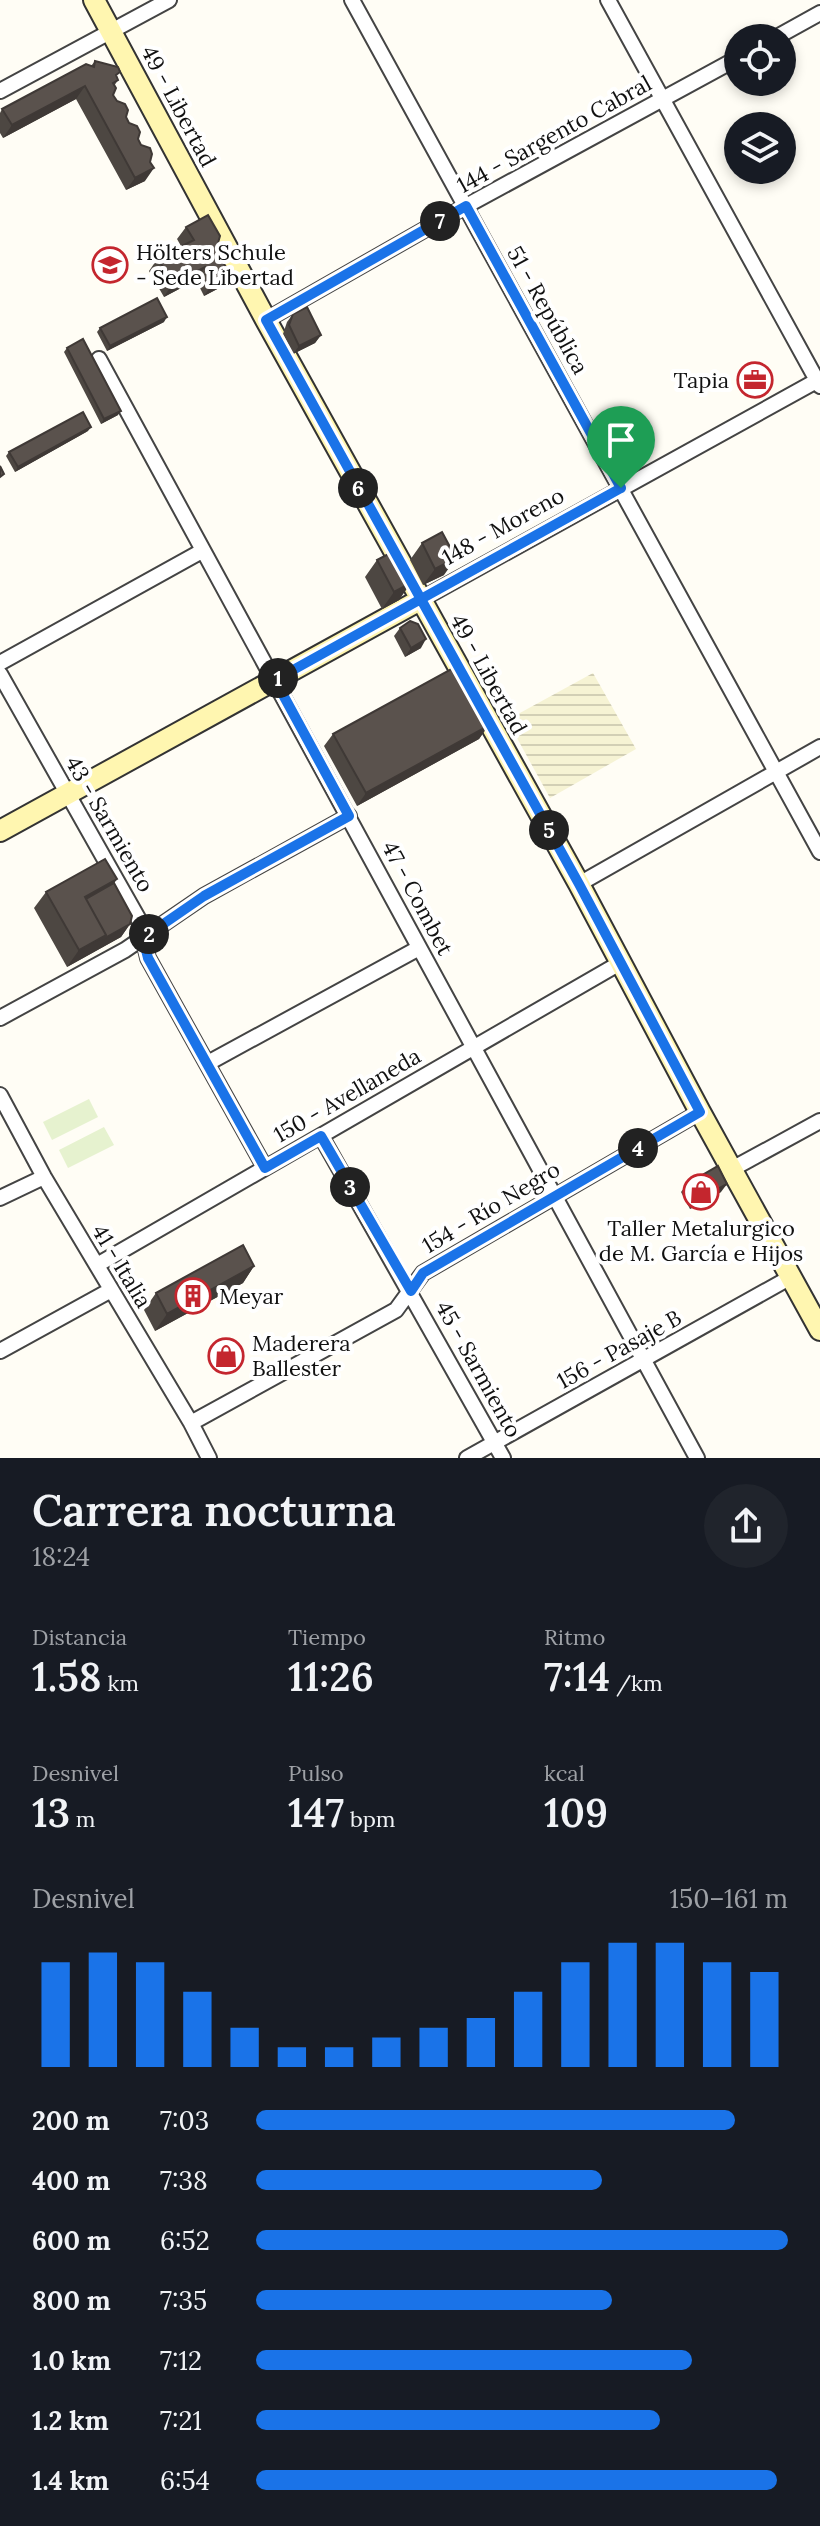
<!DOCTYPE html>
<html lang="es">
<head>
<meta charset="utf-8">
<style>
  body { margin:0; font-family:Lora,serif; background:#20242c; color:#f1f3f6; height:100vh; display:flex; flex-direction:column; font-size:30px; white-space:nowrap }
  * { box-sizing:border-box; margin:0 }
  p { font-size:26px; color:#9ea1a6 }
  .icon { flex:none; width:44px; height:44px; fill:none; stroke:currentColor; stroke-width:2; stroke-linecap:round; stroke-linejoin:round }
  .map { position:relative; height:1458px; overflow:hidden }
  .sheet { display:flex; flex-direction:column; background:#171b24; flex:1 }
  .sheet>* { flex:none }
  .buttons { position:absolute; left:724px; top:24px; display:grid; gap:16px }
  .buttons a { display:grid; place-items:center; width:72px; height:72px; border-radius:50%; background:#171b24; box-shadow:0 4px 12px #0003; font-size:40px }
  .pin { position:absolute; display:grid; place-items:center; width:68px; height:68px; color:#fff; margin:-82px -34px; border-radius:50% 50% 50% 0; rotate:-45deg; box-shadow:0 0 8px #0007 }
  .pin .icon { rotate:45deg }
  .km { position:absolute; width:40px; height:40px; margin:-20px; border-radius:50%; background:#222; color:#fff; font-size:22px; line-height:40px; text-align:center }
  .round { display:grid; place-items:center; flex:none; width:84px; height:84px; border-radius:42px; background:#20242c }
  .headline { display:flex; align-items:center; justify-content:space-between; height:136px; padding:0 32px }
  h1 { font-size:44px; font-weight:600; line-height:60px }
  .stats { display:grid; grid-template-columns:repeat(3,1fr); gap:12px; height:136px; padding:8px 32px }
  .stats div { display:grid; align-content:center }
  .stats b { font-size:40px; font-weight:600 }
  .stats small { font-size:22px; font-weight:400 }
  .stats p { font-size:22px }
  .chart { height:224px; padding:16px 32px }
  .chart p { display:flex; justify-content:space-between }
  .chart svg { width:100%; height:144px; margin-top:8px; stroke:#1a73e8; stroke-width:6 }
  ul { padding:0 32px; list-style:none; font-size:26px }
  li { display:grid; grid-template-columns:128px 96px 1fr; align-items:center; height:60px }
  li i { height:20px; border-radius:10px; background:#1a73e8 }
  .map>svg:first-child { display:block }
  .farmland { fill:url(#farmland-rules) }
  .pitch { fill:#e6f2cf }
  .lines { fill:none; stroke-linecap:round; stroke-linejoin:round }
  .street-casing { stroke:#444; stroke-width:18 }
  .secondary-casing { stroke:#333; stroke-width:24 }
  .street { stroke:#fff; stroke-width:14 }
  .secondary { stroke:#fff6b0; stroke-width:20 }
  .wall { fill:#4d4742 }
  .shaded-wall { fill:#3f3936 }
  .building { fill:#5a524d; stroke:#3f3936; stroke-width:2 }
  .route-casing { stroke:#fff; stroke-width:16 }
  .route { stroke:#1a73e8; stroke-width:10 }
  .labels { text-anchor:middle; stroke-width:8; stroke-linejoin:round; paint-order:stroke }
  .street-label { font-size:22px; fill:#111; stroke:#fff }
  .poi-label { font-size:22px; fill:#111; stroke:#fff; text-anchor:start }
</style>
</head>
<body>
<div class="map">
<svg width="820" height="1458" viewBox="0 0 820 1458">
  <defs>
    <pattern id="farmland-rules" width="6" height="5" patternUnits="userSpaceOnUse" patternTransform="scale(2)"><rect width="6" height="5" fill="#f6f3d4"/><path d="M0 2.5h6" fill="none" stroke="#d2cfb5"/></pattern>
  </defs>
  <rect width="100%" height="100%" fill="#fffdf5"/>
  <!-- farmland -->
  <path class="farmland" d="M593,673L636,749L550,798L507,720Z"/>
  <!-- pitch -->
  <path class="pitch" d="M89,1099L98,1117L52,1140L43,1122Z
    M104,1127L114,1145L68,1168L59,1150Z"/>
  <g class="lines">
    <defs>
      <path id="street" d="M352,0L820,852
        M608,0L820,386
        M775,38L820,13
        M0,91L169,0
        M266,320L466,206L738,58
        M99,359L697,1458
        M420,600L820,379
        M0,663L202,551
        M0,674L139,920L148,958L265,1168
        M579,884L820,747
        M0,1018L125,950L204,896L349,816
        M208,1063L419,948
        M0,1095L44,1177L191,1423L209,1458
        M321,1136L503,1458
        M732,1169L820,1121
        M0,1198L44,1177
        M97,1265L620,963
        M0,1351L111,1290
        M191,1423L396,1310L423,1273L700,1112
        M467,1458L791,1277"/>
      <path id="secondary" d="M94,0L266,320L579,884L700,1112L820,1330
        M0,831L420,600"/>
    </defs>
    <!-- street casing -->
    <use href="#street" class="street-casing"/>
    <!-- secondary casing -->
    <use href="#secondary" class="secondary-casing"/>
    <!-- street -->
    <use href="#street" class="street"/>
    <!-- secondary -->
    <use href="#secondary" class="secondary"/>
  </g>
  <!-- wall -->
  <path class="wall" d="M95,61L117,77L118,80L114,86L113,95L138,139L145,181L126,190L76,99L3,138L0,133V113L2,109L91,66Z
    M186,227L216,250L230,274L221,287L204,296L196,280L164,297L149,271L158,258L181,246L177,239Z
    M293,314L321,335L315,343L293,354L283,334L287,322Z
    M164,322L107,351L97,332L100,328Z
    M67,348L118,415L101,424L64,352Z
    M88,431L15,472L6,456L9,452Z
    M422,543L444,575L423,585L410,560Z
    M377,560L399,600L382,609L365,577Z
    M400,628L421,648L405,657L394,636Z
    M488,726L479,739L357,806L324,746L333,734Z
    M117,879L114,883L130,924L121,937L67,967L34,908L46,892Z
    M687,1184L721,1192L690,1209L681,1192Z
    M254,1266L243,1283L155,1331L144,1310L156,1293Z"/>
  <!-- shaded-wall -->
  <path class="shaded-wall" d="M85,86L76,99L3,138L12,125Z
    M154,168L145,181L126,190L135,178Z
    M205,267L196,280L164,297L172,284Z
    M230,274L221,287L204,296L213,283Z
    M167,317L164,322L107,351L110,346Z
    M321,335L315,343L293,354L299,346Z
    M121,411L118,415L101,424L104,419Z
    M91,427L88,431L15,472L18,467Z
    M456,558L444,575L423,585L435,569Z
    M411,583L399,600L382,609L394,592Z
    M426,639L421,648L405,657L411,648Z
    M488,726L479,739L357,806L366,793Z
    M117,879L105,896L85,907V897Z
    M130,924L121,937L67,967L79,950L106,935Z
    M727,1184L721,1192L690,1209L696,1201Z
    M254,1266L243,1283L155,1331L167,1314Z"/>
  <!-- building -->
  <path class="building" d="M95,61L118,67L120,72L116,75L118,80L113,83L116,88L113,95L117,101L125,104L128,110L126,117L129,123L137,126L140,132L138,139L141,145L150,148L152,154L150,162L154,168L135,178L85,86L12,125L2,109L86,64L94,67Z
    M208,215L220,236L216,250L230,274L213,283L205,267L172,284L158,258L194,240L186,227Z
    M157,298L167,317L110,346L100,328Z
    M307,307L321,335L299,346L289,325L293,314Z
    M83,339L121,411L104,419L67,348Z
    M83,412L91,427L18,467L9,452Z
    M0,466L4,474L0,477Z
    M442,532L456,558L435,569L422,543Z
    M394,551L411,583L394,592L377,560Z
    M410,621L418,624L426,639L411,648L400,628Z
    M455,667L488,726L366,793L333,734Z
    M105,859L117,879L85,897L106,935L79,950L46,892Z
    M114,883L132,916L130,924L103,939L106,935L86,899Z
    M718,1166L727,1184L696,1201L687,1184Z
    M243,1245L254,1266L167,1314L156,1293Z"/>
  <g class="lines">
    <defs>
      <path id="route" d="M621,488L275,680L349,816L204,896L143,938L148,958L265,1168L321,1136L411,1291L423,1273L700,1112L579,884L266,320L466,206L621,488"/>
    </defs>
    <!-- route casing -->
    <use href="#route" class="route-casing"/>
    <!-- route -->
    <use href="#route" class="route"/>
  </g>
  <!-- icons -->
  <defs>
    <symbol id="school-ring" viewBox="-11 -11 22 22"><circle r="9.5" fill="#fff" stroke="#c4262e" stroke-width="1.5"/><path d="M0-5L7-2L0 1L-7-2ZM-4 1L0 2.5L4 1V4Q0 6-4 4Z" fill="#c4262e"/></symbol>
    <symbol id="office-ring" viewBox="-11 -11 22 22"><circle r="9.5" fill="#fff" stroke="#c4262e" stroke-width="1.5"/><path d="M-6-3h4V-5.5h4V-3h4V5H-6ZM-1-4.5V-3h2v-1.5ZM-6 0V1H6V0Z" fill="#c4262e"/></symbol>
    <symbol id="shop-ring" viewBox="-11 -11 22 22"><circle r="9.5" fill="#fff" stroke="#c4262e" stroke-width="1.5"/><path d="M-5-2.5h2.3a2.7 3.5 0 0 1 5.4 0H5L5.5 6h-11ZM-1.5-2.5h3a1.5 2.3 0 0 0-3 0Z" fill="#c4262e"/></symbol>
    <symbol id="building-ring" viewBox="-11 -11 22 22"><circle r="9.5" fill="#fff" stroke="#c4262e" stroke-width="1.5"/><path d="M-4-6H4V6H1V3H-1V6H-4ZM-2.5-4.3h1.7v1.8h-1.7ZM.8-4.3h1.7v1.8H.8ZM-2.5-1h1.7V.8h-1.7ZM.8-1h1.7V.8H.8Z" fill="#c4262e"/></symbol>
  </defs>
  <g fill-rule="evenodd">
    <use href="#school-ring" x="90" y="245" width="40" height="40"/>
    <use href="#office-ring" x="735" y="360" width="40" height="40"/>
    <use href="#shop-ring" x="681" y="1172" width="40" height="40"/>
    <use href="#building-ring" x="173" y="1276" width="40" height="40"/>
    <use href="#shop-ring" x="206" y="1336" width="40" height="40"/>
  </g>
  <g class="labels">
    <!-- street labels -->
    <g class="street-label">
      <text transform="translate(179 106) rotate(62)" y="8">49 - Libertad</text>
      <text transform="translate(554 134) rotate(-29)" y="8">144 - Sargento Cabral</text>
      <text transform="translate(548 310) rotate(61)" y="8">51 - República</text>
      <text transform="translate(503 526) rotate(-29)" y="8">148 - Moreno</text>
      <text transform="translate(489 674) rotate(61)" y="8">49 - Libertad</text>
      <text transform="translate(110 824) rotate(60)" y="8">43 - Sarmiento</text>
      <text transform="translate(418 898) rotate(62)" y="8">47 - Combet</text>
      <text transform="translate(347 1095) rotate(-30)" y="8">150 - Avellaneda</text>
      <text transform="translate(491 1207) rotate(-31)" y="8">154 - Río Negro</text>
      <text transform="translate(122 1266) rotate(59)" y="8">41 - Italia</text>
      <text transform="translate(619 1349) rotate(-29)" y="8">156 - Pasaje B</text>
      <text transform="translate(479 1369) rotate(61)" y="8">45 - Sarmiento</text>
    </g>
    <!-- poi labels -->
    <g class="poi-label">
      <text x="136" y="260">Hölters Schule<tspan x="136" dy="25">- Sede Libertad</tspan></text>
      <text x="729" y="388" text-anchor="end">Tapia</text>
      <text x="701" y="1236" text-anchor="middle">Taller Metalurgico<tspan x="701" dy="25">de M. García e Hijos</tspan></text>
      <text x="219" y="1304">Meyar</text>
      <text x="252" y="1351">Maderera<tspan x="252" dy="25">Ballester</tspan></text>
    </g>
  </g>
</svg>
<div class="buttons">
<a><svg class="icon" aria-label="locate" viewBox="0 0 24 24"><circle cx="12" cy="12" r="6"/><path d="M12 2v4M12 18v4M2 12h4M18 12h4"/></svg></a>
<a><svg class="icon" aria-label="layers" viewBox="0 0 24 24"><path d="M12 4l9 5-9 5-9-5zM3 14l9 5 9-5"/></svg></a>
</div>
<div class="pin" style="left:621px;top:488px;background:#1e9e55"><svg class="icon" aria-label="arrive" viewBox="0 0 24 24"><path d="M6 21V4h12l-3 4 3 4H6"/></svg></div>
<b class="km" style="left:278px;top:678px">1</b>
<b class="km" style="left:149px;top:934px">2</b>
<b class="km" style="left:350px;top:1187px">3</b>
<b class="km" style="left:638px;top:1148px">4</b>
<b class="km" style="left:549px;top:830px">5</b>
<b class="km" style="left:358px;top:488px">6</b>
<b class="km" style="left:440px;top:221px">7</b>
</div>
<section class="sheet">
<div class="headline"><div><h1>Carrera nocturna</h1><p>18:24</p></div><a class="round"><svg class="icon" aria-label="share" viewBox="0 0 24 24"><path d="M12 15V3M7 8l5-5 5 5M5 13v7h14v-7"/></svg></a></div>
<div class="stats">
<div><p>Distancia</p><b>1.58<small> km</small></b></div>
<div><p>Tiempo</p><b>11:26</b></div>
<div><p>Ritmo</p><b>7:14<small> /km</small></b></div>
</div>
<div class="stats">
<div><p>Desnivel</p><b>13<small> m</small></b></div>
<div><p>Pulso</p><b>147<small> bpm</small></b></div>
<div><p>kcal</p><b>109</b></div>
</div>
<div class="chart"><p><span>Desnivel</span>150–161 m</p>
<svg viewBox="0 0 160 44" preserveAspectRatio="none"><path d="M5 44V12M15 44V9M25 44V12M35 44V21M45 44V32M55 44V38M65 44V38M75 44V35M85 44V32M95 44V29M105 44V21M115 44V12M125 44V6M135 44V6M145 44V12M155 44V15"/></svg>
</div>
<ul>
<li><b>200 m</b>7:03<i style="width:90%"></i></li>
<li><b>400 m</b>7:38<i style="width:65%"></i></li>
<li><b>600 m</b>6:52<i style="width:100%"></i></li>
<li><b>800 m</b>7:35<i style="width:67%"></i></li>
<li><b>1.0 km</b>7:12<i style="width:82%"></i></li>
<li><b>1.2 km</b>7:21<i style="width:76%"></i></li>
<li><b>1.4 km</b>6:54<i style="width:98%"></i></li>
</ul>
</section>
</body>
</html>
